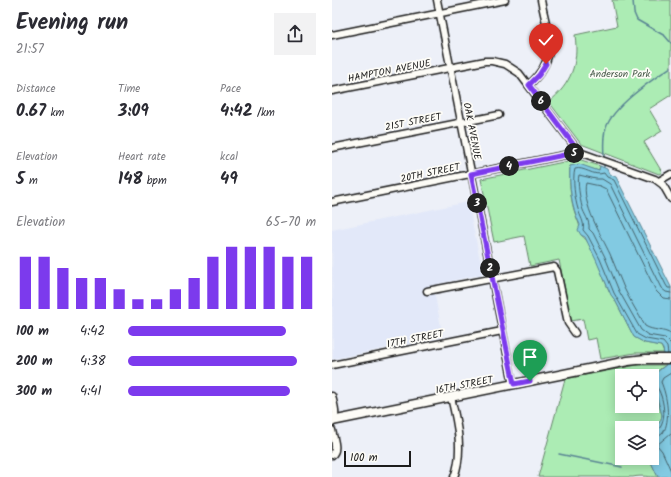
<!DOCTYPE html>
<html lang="en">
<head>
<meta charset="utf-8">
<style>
  body { margin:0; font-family:Kalam,sans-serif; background:#f2f2f3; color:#2b2b33; height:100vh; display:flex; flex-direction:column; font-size:15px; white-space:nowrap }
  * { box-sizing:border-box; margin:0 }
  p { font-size:13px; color:#7c7c81 }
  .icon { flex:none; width:22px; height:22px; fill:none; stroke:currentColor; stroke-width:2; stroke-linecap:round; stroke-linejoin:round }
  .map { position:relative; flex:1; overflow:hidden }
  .side { display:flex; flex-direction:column; background:#fff; width:332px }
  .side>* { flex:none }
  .tools { position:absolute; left:283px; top:369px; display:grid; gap:8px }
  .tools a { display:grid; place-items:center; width:44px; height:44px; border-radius:0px; background:#fff; box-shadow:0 2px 10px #0003; font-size:20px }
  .scale { position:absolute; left:12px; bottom:10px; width:67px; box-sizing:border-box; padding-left:4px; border:2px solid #1c1c1c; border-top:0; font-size:11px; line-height:14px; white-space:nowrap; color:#1c1c1c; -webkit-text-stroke:3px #fdfcf7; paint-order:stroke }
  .pin { position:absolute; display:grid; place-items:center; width:34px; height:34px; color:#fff; margin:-41px -17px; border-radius:50% 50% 50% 0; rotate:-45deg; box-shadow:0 0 4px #0007 }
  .pin .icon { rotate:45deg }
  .km { position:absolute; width:20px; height:20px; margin:-10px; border-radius:50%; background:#222; color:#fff; font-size:11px; line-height:20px; text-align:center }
  .round { display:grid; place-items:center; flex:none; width:42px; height:42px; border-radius:0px; background:#f2f2f3 }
  .head { display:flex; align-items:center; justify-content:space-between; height:68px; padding:0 16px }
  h1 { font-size:22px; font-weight:800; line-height:30px }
  .stats { display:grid; grid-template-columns:repeat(3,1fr); gap:6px; height:68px; padding:4px 16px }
  .stats div { display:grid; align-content:center }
  .stats b { font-size:17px; font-weight:800 }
  .stats small { font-size:11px; font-weight:400 }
  .stats p { font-size:11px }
  .chart { height:112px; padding:8px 16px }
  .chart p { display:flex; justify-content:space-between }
  .chart svg { width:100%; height:72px; margin-top:4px; stroke:#7c3aed; stroke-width:6 }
  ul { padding:0 16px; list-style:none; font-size:13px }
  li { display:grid; grid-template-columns:64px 48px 1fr; align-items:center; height:30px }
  li i { height:10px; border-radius:5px; background:#7c3aed }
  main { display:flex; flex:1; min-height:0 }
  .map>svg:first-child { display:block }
  .built { fill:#e2e8f9 }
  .green { fill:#acecb4; stroke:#648468; fill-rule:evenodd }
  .water { fill:#82cae2; stroke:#598493 }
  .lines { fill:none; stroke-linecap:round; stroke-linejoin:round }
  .shore { stroke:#45626b; stroke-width:1 }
  .stream { stroke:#598493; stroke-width:1.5 }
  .minor-casing { stroke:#1c1c1c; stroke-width:9 }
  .major-casing { stroke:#1c1c1c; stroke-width:11 }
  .minor { stroke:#fdfcf7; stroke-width:6 }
  .major { stroke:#fdfcf7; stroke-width:8 }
  .route-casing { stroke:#fff; stroke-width:8 }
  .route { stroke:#7c3aed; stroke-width:5 }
  .labels { text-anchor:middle; stroke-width:3.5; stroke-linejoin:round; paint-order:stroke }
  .street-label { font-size:10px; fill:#1c1c1c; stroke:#fdfcf7 }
  .park-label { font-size:10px; fill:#475a4a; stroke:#fdfcf7 }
</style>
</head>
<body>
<main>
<section class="side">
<div class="head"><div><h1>Evening run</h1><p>21:57</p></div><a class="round"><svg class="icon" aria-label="share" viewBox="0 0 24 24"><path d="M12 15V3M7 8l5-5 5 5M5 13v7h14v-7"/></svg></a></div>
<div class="stats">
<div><p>Distance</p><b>0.67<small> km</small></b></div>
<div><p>Time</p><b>3:09</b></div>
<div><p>Pace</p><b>4:42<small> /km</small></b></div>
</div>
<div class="stats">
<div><p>Elevation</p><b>5<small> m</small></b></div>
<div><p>Heart rate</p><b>148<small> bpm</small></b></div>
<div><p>kcal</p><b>49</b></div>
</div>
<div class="chart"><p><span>Elevation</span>65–70 m</p>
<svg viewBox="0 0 160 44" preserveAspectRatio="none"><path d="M5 44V12M15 44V12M25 44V19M35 44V25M45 44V25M55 44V32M65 44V38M75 44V38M85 44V32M95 44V25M105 44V12M115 44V6M125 44V6M135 44V6M145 44V12M155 44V12"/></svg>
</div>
<ul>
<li><b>100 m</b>4:42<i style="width:84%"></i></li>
<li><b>200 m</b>4:38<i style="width:90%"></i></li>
<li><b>300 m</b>4:41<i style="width:86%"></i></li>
</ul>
</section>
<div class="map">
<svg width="339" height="477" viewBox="0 0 339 477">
  <rect width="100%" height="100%" fill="#edf0f8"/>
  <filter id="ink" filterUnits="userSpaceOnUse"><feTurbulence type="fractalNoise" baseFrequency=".025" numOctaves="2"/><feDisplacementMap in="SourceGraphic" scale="8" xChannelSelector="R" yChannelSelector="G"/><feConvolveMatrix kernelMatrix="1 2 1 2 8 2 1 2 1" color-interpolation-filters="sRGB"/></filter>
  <g filter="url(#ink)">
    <!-- built -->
    <path class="built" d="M136,202L151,274L101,285L111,337L1,359L0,230Z"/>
    <!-- green -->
    <path class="green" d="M280,0H339V95L317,109L330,131L312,142L330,172L327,174L249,144L217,102C239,84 247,63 243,35L285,26Z
      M246,159L268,166L267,171L257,168L238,166C237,180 238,196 242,210C245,220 248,223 249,235C264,245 271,286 283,300L302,337L313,343L329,346L332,353H303L268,359L264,338L255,340L251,319L239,321L227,260L198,266L192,236L162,242L149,179Z
      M305,365H334L328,369L320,380L330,415C329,422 326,425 320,430V428H290V458H317L326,477C317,477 309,475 301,477H206L233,379ZM290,376H320V406H290Z"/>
    <!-- water -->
    <path class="water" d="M247,164L267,171L268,166L275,169L277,174L284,177L339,287V477H326L317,458H320V430C326,425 329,422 330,415L320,380L325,372L334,365L331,349L329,346L313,343L302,337L283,300L279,295L264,260L253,237L249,235L246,230L248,225C239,205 237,187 238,166Z"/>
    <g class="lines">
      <!-- shore -->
      <path class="shore" d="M339,293L334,292L329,288L278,184L270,179H264L247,175C245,183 248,198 250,207C252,215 258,220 257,229L261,233L273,257L287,291L309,330L316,335L333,338L339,344
        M339,299L331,298L324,291L274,189L268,186L254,183C249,202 270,237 278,254C283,265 287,277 292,288C298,301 306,313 313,326C321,331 331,329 339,334
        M336,354L335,347L331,342L314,339L305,334L282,293L268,259L256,236L251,230C253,222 248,217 246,209C243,200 240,179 243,169C252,166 261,177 272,173L275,177L282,180L334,285L336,288H339
        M320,384L321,383C332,390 339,430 320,433
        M339,433L325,445L330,451L339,471
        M320,438C325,437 328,436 331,433C339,420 335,396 329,382L331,378L339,373"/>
      <!-- stream -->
      <path class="stream" d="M301,0L302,13L305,20L333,36L339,43
        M272,159C272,149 270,138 274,128C281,106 320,80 339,67
        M272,163V167
        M227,454L290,467"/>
      <defs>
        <path id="minor" d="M105,0L181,384
          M0,35L173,0
          M197,85C228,56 216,37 209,0
          M0,91L153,61H160L173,64L187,73L247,152L323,179L331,185L339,199
          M0,148L167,115
          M327,181L339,174
          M0,202L247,152
          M95,291L222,267L225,271L236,323L243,333
          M0,365L170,331
          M0,396C2,405 6,415 0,423
          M119,397C125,422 132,452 122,477
          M0,430C1,437 7,450 0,455"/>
        <path id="major" d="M0,421L296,361L314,359H339"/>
      </defs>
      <!-- minor casing -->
      <use href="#minor" class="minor-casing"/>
      <!-- major casing -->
      <use href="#major" class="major-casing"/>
      <!-- minor -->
      <use href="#minor" class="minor"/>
      <!-- major -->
      <use href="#major" class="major"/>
    </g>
  </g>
  <g class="lines" filter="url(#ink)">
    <defs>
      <path id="route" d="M198,381L182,384L139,174L247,152L197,85L207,75L214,64"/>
    </defs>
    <!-- route casing -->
    <use href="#route" class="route-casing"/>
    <!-- route -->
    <use href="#route" class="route"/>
  </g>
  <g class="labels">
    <!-- street labels -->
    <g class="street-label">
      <text transform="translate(57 70) rotate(-11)" y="4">HAMPTON AVENUE</text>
      <text transform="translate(81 121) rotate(-11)" y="4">21ST STREET</text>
      <text transform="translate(141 131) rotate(79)" y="4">OAK AVENUE</text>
      <text transform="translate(98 172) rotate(-12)" y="4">20TH STREET</text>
      <text transform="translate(83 338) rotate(-11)" y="4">17TH STREET</text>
      <text transform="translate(132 384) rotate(-11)" y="4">16TH STREET</text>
    </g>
    <!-- park labels -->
    <g class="park-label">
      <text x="288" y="77">Anderson Park</text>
    </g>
  </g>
</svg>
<div class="tools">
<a><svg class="icon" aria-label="locate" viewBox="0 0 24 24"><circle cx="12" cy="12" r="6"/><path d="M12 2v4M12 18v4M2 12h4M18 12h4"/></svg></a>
<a><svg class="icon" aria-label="layers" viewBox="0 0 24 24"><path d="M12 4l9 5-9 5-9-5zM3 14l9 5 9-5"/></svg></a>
</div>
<div class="scale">100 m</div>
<div class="pin" style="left:198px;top:381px;background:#1e9e55"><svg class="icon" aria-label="arrive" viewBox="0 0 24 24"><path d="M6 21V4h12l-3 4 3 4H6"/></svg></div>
<div class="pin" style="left:214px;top:64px;background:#d93025"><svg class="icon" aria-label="check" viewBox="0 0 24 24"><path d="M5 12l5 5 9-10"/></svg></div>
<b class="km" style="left:158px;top:268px">2</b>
<b class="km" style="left:145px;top:203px">3</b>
<b class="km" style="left:177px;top:166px">4</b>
<b class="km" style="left:242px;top:153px">5</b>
<b class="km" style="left:209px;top:101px">6</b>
</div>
</main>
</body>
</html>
